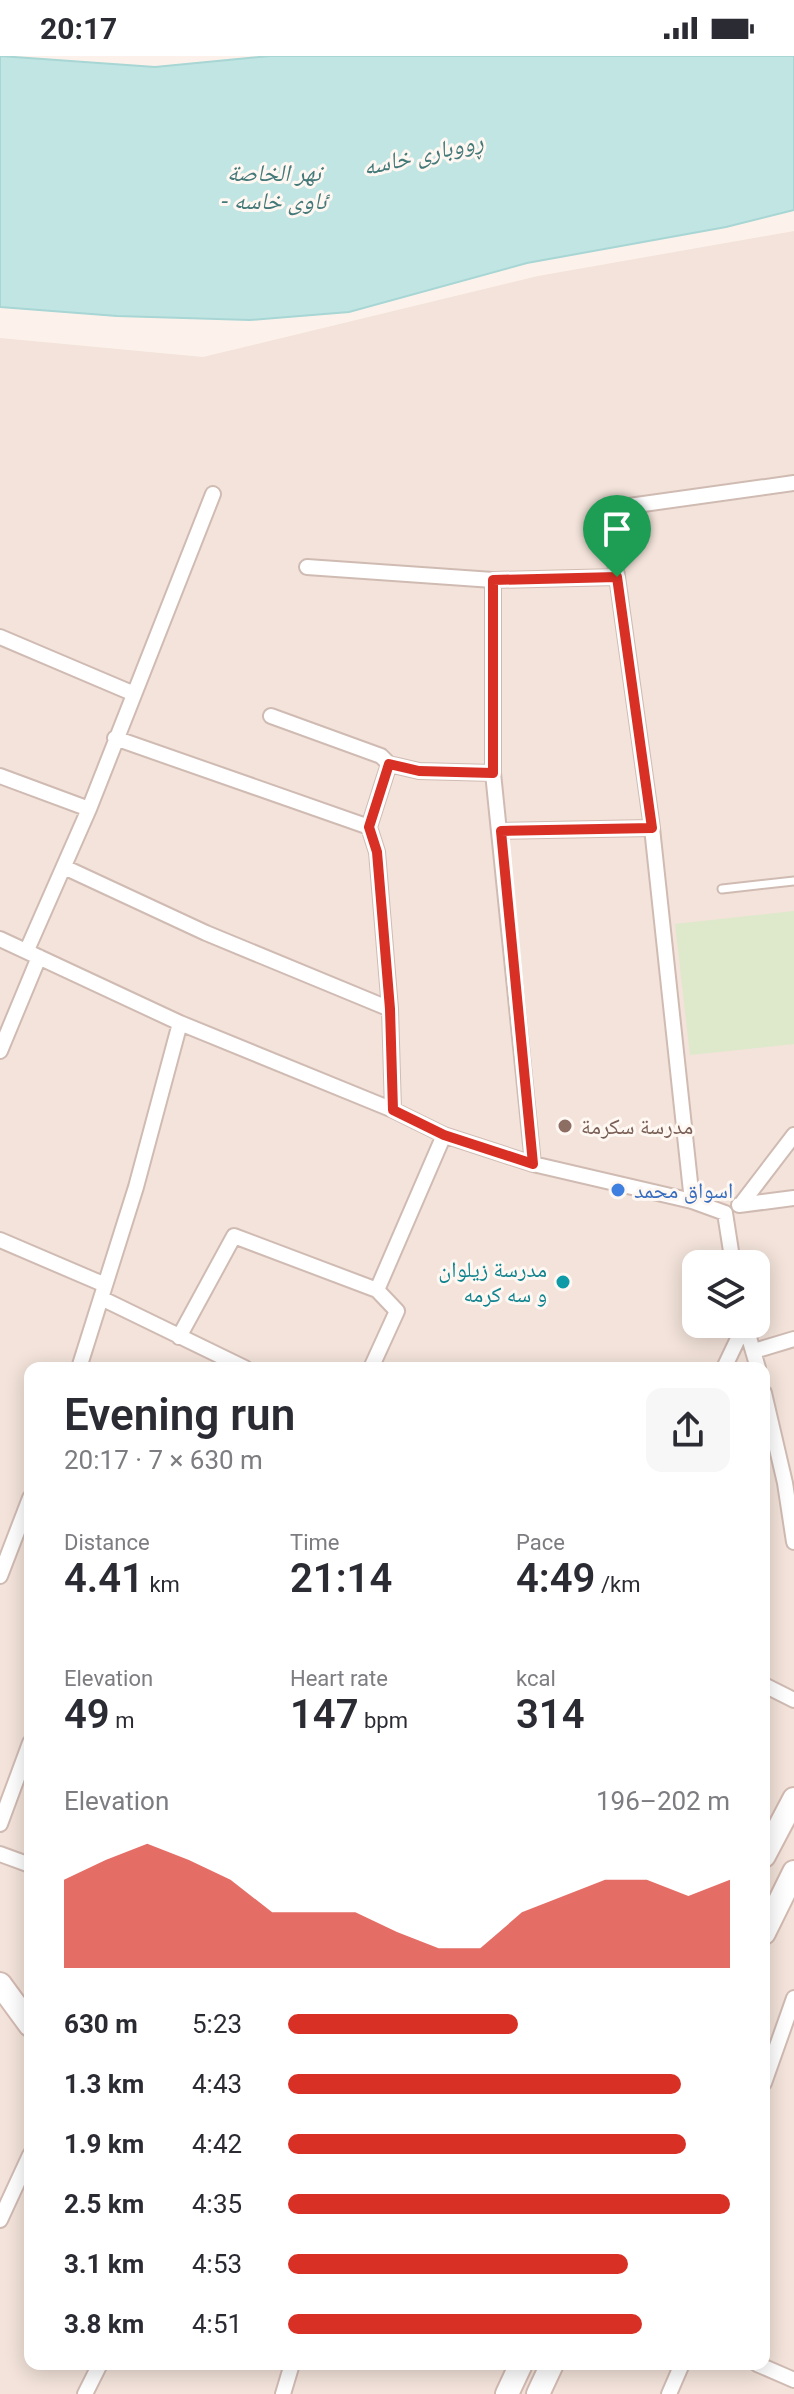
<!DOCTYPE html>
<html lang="en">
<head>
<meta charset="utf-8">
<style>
  body { margin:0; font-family:Roboto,"Noto Naskh Arabic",sans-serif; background:#f7f7f7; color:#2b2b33; height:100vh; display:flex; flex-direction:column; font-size:30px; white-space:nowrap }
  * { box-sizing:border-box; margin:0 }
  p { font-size:26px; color:#7c7c81 }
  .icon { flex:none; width:44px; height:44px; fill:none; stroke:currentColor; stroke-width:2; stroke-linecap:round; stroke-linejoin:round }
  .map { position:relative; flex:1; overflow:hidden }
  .side { position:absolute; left:24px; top:1306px; width:746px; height:1008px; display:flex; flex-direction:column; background:#fff; border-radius:16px; box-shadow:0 4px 20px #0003 }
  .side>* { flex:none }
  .fabs { position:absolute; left:682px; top:1194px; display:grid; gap:16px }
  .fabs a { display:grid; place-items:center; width:88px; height:88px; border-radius:16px; background:#fff; box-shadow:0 4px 20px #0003; font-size:40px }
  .pin { position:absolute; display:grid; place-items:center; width:68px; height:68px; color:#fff; margin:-82px -34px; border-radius:50% 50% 50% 0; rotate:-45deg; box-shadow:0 0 8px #0007 }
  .pin .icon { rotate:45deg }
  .round { display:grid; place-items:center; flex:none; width:84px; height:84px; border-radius:16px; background:#f7f7f7 }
  .overview { display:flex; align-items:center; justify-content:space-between; height:136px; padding:0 40px }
  h1 { font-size:44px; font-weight:600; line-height:60px }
  .stats { display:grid; grid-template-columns:repeat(3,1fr); gap:12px; height:136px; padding:8px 40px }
  .stats div { display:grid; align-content:center }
  .stats b { font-size:40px; font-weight:600 }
  .stats small { font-size:22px; font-weight:400 }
  .stats p { font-size:22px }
  .chart { height:224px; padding:16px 40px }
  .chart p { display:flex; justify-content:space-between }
  .chart svg { width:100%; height:144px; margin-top:8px; fill:#d93025; opacity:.7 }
  ul { padding:0 40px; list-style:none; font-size:26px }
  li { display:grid; grid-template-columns:128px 96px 1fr; align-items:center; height:60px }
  li i { height:20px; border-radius:10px; background:#d93025 }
  .status { display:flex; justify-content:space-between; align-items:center; height:56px; padding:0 40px; background:#fff; direction:ltr }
  .status svg { height:22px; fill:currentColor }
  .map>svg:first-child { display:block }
  .residential { fill:#f3e3da; fill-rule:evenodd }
  .green { fill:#dde9ca }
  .water { fill:#c0e5e3; stroke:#a7d6d4; stroke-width:2 }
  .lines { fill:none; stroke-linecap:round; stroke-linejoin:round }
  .lane-casing { stroke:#d0bbb3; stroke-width:11 }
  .street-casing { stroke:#d0bbb3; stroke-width:18 }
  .secondary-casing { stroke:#d3bab1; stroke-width:26 }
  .lane { stroke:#fff; stroke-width:7 }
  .street { stroke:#fff; stroke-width:14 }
  .secondary { stroke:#fff; stroke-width:22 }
  .route-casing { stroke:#fff; stroke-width:16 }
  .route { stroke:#d93025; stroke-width:10 }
  .education-dot { fill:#8d6e63; stroke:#fef7f2; stroke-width:3 }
  .shop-dot { fill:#3f7fe0; stroke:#fef7f2; stroke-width:3 }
  .culture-dot { fill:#0f9aa8; stroke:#fef7f2; stroke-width:3 }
  .labels { text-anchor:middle; stroke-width:6; stroke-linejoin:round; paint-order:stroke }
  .education-label { font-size:22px; fill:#785e54; stroke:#fef7f2; text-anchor:start }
  .shop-label { font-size:22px; fill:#366cbe; stroke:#fef7f2; text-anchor:start }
  .culture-label { font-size:22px; fill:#0d838f; stroke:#fef7f2; text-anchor:end }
  .water-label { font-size:24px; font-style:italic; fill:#437978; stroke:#fef7f2 }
</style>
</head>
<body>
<div class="status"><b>20:17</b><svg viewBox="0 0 49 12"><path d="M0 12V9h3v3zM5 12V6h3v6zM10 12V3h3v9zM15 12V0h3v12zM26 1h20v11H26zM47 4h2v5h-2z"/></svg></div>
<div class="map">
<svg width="794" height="2338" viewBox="0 0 794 2338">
  <rect width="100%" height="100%" fill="#fcf2eb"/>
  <!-- residential -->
  <path class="residential" d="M794,175V2338H0V282L203,301L538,220ZM696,1208H756V1268H696ZM30,1312H764V2308H30Z"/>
  <!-- green -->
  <path class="green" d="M794,855V988L690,999L675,868Z"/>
  <!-- water -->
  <path class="water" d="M0,0L155,11L270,0H794V154L726,171L527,207L349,256L250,264L117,260L0,251Z"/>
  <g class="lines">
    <defs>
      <path id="lane" d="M722,833L794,825"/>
      <path id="street" d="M307,511L493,524L617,521
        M493,524V717L533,1108
        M0,581L132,637
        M271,660L381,700L389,708L369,771
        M115,682L369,771L377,796L390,953L393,1054
        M389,708L419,715L493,717
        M0,720L89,753
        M501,775L652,772
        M64,811L206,877L390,953
        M0,883L180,967L393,1054L444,1079L533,1108L692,1145L725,1157
        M27,894L89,753L213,438
        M0,995L39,901
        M692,1145L652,772L610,470L622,451L794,427
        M742,1147L794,1079
        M739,1149L794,1142
        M725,1157L733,1208
        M0,1184L103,1228
        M377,1234L444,1079
        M101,1242L245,1312
        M745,1268L758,1312
        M179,1281L234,1180L377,1234L397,1255L371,1312
        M754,1295L794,1283
        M79,1312L136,1131L180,967
        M724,1312L745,1268
        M764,1337L785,1427L794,1486
        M0,1520L30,1442
        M764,1629L794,1644
        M0,1768L30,1687
        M0,1798L30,1809
        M764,2027L794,1942
        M0,2164L30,2099
        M757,2308L794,2324
        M85,2338L100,2308
        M283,2338L292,2308
        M669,2338L682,2308"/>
      <path id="secondary" d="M764,1800L794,1743
        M764,1877L794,1816
        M0,1928L30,1969
        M507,2338L521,2308
        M538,2338L552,2308"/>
    </defs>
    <!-- lane casing -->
    <use href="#lane" class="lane-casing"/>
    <!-- street casing -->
    <use href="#street" class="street-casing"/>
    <!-- secondary casing -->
    <use href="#secondary" class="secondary-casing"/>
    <!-- lane -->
    <use href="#lane" class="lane"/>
    <!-- street -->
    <use href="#street" class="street"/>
    <!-- secondary -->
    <use href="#secondary" class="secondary"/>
  </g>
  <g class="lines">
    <defs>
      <path id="route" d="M617,521L652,772L501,775L533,1108L444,1079L393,1054L390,953L377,796L369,771L389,708L419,715L493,717V524Z"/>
    </defs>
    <!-- route casing -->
    <use href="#route" class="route-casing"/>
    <!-- route -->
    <use href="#route" class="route"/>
  </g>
  <!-- markers -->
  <circle class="education-dot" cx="565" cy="1070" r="8"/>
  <circle class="shop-dot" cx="618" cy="1134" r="8"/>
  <circle class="culture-dot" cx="563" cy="1226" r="8"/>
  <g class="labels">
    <!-- education labels -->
    <g class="education-label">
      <text x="581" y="1078">مدرسة سكرمة</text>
    </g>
    <!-- shop labels -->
    <g class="shop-label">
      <text x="634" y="1142">اسواق محمد</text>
    </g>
    <!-- culture labels -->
    <g class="culture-label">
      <text x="547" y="1221">مدرسة زيلوان<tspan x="547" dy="25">و سه كرمه</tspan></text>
    </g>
    <!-- water labels -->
    <g class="water-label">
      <text transform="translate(423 98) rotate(-13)" y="8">ڕووباری خاسە</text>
      <text x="274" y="125">نهر الخاصة<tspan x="274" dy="28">- ئاوی خاسە</tspan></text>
    </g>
  </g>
</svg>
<div class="fabs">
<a><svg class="icon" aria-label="layers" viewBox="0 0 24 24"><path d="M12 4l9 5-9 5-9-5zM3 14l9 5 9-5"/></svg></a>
</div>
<div class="pin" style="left:617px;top:521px;background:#1e9e55"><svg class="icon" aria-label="arrive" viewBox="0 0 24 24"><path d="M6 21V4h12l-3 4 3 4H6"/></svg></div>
<section class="side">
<div class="overview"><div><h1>Evening run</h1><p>20:17 · 7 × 630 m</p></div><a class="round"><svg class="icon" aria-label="share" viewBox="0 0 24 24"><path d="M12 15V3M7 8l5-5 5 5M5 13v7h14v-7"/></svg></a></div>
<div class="stats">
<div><p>Distance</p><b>4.41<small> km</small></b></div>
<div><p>Time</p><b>21:14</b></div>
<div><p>Pace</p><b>4:49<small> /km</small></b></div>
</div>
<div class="stats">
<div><p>Elevation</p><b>49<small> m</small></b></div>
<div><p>Heart rate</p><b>147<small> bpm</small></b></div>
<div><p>kcal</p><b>314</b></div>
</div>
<div class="chart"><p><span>Elevation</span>196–202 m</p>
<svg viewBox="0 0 160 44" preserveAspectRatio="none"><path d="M0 44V17L10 11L20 6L30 11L40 17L50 27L60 27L70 27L80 33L90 38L100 38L110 27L120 22L130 17L140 17L150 22L160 17V44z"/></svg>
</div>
<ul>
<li><b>630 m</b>5:23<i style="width:52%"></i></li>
<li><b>1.3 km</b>4:43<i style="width:89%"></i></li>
<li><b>1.9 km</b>4:42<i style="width:90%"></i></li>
<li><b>2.5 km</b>4:35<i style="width:100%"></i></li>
<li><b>3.1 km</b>4:53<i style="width:77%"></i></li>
<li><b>3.8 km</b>4:51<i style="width:80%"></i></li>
</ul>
</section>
</div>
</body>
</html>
